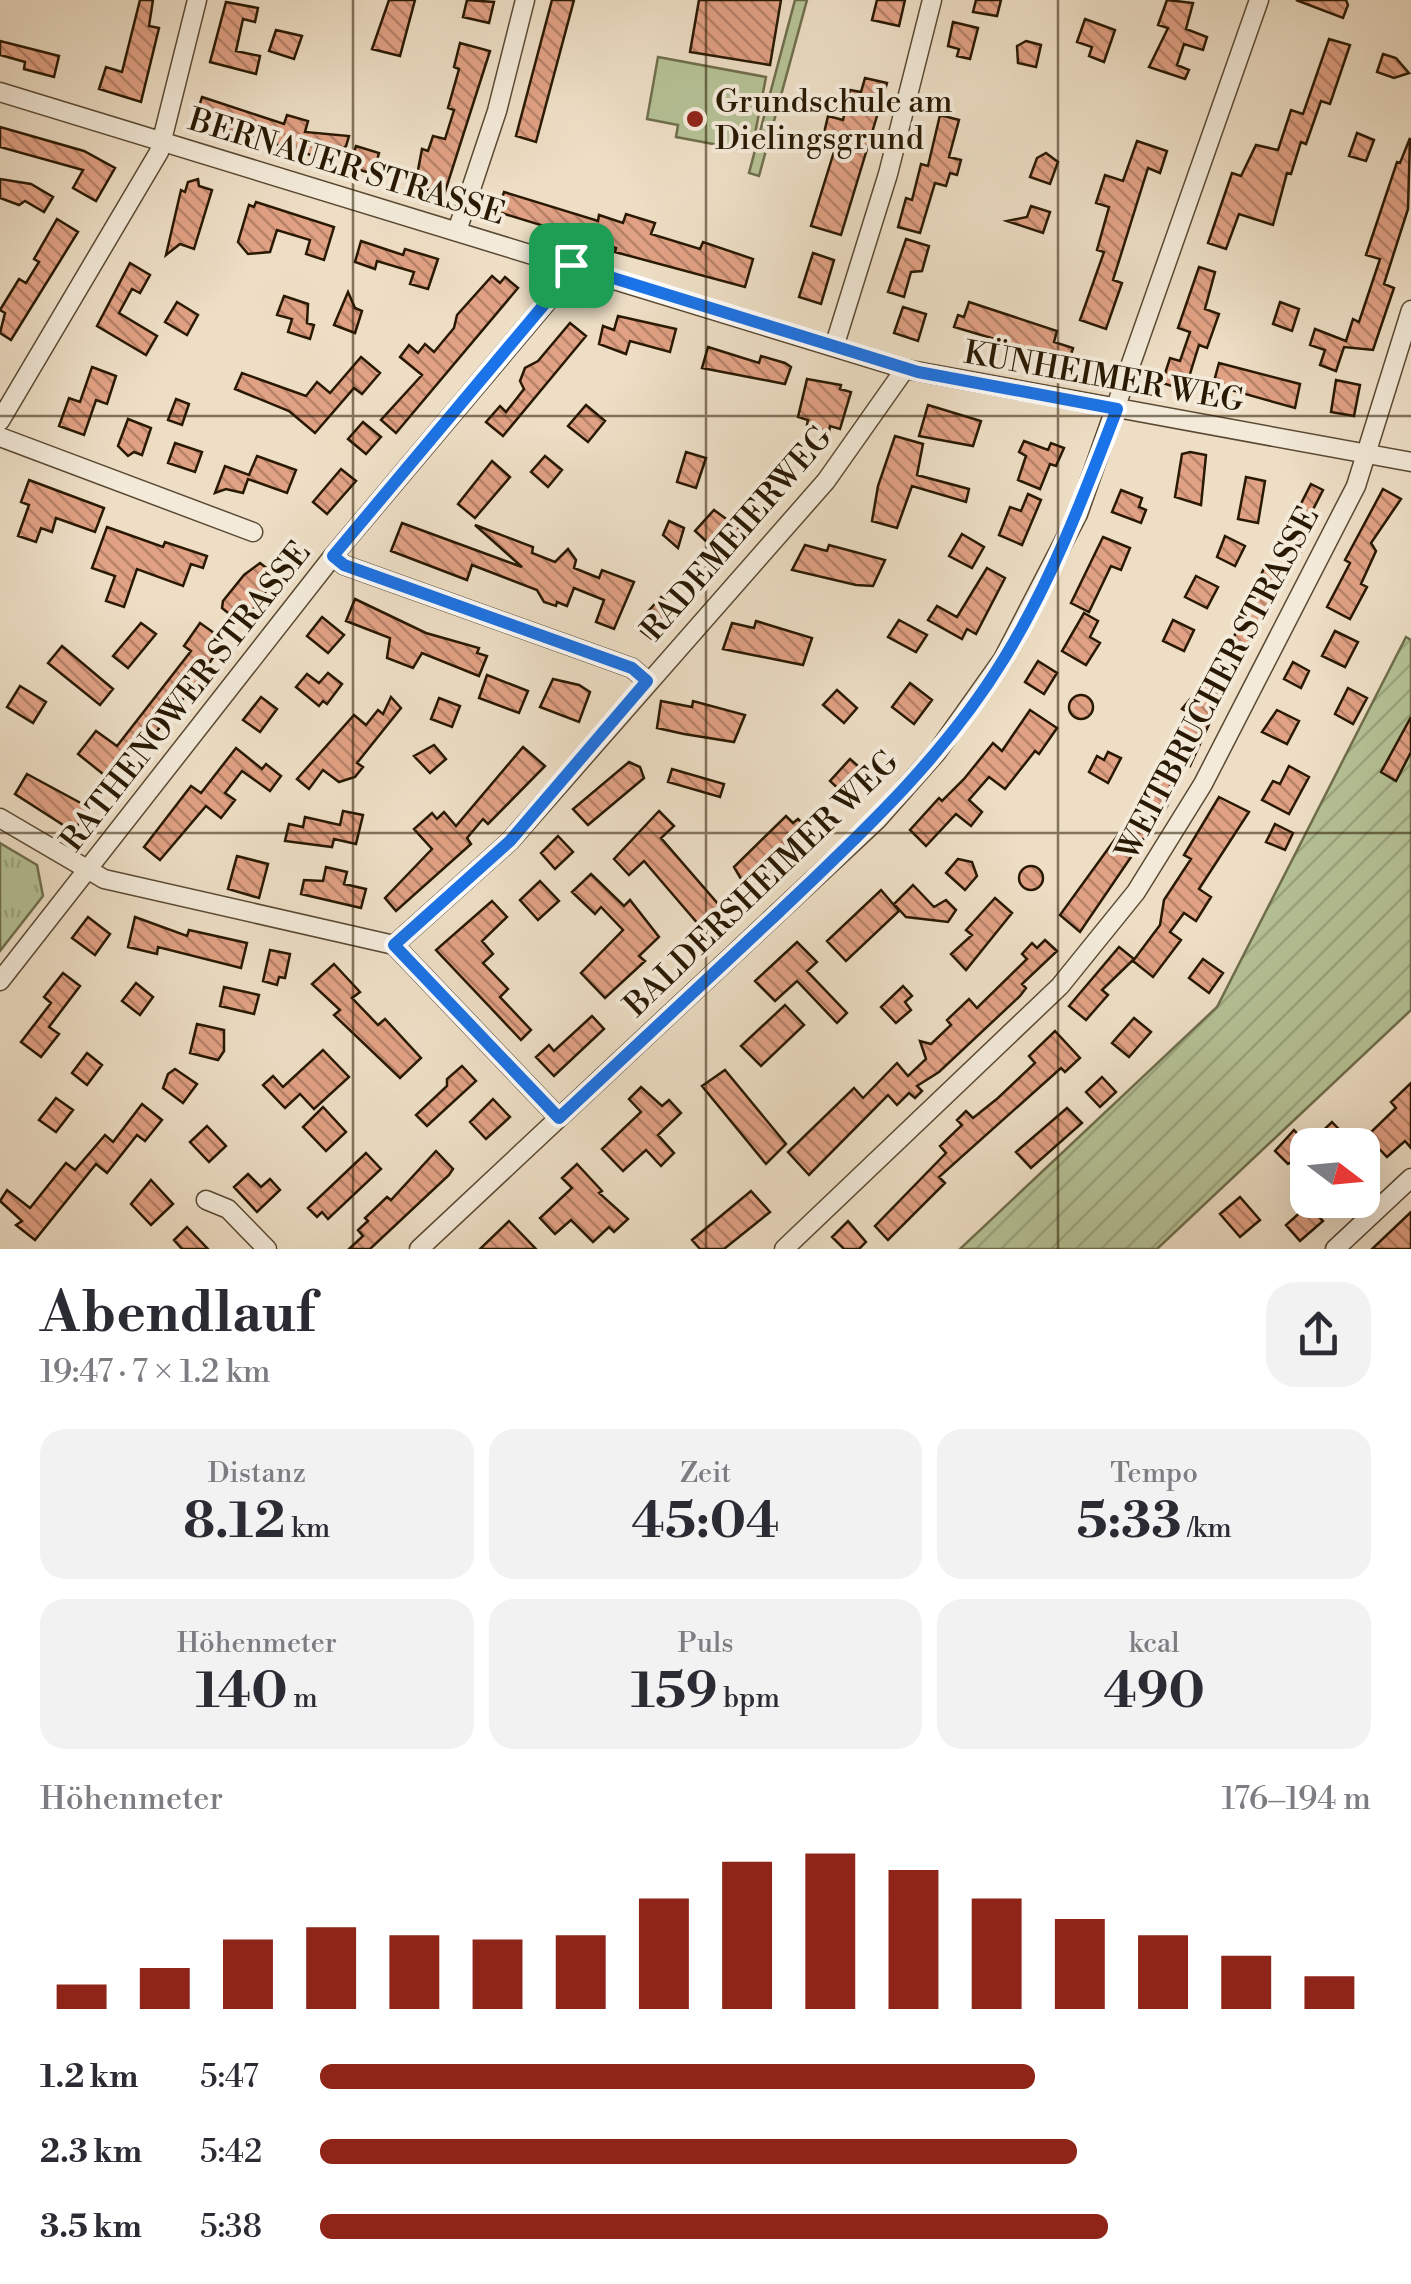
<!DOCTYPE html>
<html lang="de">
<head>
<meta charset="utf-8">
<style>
  body { margin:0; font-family:"Libre Bodoni",serif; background:#f2f2f3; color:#2b2b33; height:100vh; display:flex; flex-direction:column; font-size:38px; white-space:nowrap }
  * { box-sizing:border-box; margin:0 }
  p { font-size:32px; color:#7c7c81 }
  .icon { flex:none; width:55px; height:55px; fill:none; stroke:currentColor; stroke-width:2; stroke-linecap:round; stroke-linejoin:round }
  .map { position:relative; height:1249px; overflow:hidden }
  .panel { display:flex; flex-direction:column; background:#fff; flex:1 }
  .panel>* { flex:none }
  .needle { width:65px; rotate:106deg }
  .fabs { position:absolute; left:1290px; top:1128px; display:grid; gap:20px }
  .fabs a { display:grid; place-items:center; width:90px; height:90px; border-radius:20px; background:#fff; box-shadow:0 10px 40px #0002; font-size:50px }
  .pin { position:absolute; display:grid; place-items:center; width:85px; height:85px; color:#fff; margin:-42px; border-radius:20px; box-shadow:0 5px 15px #0006 }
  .round { display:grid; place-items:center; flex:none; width:105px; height:105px; border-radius:30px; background:#f2f2f3 }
  .summary { display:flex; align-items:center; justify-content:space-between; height:170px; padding:0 40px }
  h1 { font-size:55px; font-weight:800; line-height:75px }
  .stats { display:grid; grid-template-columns:repeat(3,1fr); gap:15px; height:170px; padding:10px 40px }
  .stats div { display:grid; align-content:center; border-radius:25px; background:#f2f2f3; text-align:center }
  .stats b { font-size:50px; font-weight:800 }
  .stats small { font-size:28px; font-weight:400 }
  .stats p { font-size:28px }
  .chart { height:280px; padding:20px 40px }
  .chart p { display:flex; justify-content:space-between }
  .chart svg { width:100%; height:180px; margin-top:10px; stroke:#8f2418; stroke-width:6 }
  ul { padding:0 40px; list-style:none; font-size:32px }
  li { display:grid; grid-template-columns:160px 120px 1fr; align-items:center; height:75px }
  li i { height:25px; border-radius:12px; background:#8f2418 }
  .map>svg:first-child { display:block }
  .park { fill:url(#park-tufts); stroke:#6f6e4c; stroke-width:2.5 }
  .garden { fill:url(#garden-furrows); stroke:#6f6e4c; stroke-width:2.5 }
  .pitch { fill:#b5c296; stroke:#6f6e4c; stroke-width:2.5 }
  .building { fill:url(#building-back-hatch); stroke:#291902; stroke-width:2.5 }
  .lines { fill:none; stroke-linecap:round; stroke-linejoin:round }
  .street-casing { stroke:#5a4a33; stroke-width:21 }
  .street { stroke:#f3ead9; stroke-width:18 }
  .route-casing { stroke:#fff; stroke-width:20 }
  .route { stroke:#1a73e8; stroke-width:12 }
  .grid { fill:none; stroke:#291902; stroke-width:2.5; stroke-opacity:0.55 }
  .poi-dot { fill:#8f2418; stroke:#f3ead9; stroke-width:4 }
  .labels { text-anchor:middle; stroke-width:8; stroke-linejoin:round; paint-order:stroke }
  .poi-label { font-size:32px; fill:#291902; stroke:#f3ead9; text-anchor:start }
  .street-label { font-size:32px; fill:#291902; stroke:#f3ead9 }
</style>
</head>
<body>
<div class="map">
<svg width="1411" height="1249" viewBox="0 0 1411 1249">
  <defs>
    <pattern id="park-tufts" width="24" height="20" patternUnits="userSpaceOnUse" patternTransform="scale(2.5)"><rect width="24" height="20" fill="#b5c296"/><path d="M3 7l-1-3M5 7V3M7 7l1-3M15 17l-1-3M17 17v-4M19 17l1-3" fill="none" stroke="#9ca680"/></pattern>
    <pattern id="garden-furrows" width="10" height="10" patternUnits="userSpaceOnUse" patternTransform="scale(2.5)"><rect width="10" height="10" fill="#b5c296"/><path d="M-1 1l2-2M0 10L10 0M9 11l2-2" fill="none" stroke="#9ca680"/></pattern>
    <pattern id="building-back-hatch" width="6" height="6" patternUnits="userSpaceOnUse" patternTransform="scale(2.5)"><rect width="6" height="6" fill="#e1a184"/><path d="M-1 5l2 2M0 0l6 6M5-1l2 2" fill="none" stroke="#b6826a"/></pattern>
  </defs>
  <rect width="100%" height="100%" fill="#eddec5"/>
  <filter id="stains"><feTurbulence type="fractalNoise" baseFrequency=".002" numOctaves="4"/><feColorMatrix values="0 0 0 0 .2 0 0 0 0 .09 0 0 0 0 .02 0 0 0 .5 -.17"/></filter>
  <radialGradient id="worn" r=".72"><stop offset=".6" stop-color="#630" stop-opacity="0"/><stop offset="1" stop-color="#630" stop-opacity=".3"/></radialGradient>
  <!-- park -->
  <path class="park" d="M0,843L37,865L43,896L0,951Z"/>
  <!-- garden -->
  <path class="garden" d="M1406,637L1411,640V1010L1157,1249H960L1217,1007Z"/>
  <!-- pitch -->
  <path class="pitch" d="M795,0H807L759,176L749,173Z
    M658,57L766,77L754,139L747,138L745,150L676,137L678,125L647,119Z"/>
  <!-- building -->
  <path class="building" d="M140,0H153L149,26L159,28L141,102L99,89L106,67L122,72Z
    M389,0H415L400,56L372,49Z
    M467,0L494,2L489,23L463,17Z
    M552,0H574L536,142L516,136Z
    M699,0H781L770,65L690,52Z
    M877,0H905L899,26L872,20Z
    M976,0H1001L997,16L973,12Z
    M1167,0L1193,3L1186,29L1207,37L1203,50L1184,44L1177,65L1189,70L1185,79L1149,67L1168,28L1158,25Z
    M1296,0H1346L1348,5L1343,18Z
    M226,2L258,8L255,22L243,19L236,51L260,56L256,74L210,62Z
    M1085,19L1115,30L1104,62L1089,56L1092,47L1077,42Z
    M953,22L978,28L970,59L957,56L959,49L948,46Z
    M276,30L302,36L294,59L269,51Z
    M1329,39L1350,45L1330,104L1321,101L1306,144L1301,142L1291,174L1287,173L1273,225L1239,214L1226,249L1208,243L1232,173L1241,176L1256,145L1278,150L1291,110L1303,114Z
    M0,41L59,56L54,77L24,69L25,62L0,55Z
    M1026,41L1041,45L1036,67L1018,63L1017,46Z
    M460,43L490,51L444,195L415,186L422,149L428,151L433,136L445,139L454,110L448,108L459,69L454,67Z
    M1383,54L1396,58L1409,73L1394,78L1377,72Z
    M865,78L887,83L841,235L811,226L837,142L825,139V129L828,116L843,120L850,90L861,92Z
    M202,97L284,124L287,115L308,121L305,132L349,136L346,146L331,161L195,120Z
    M940,115L959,120L949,157L961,160L957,175L950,173L946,186L935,183L920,233L898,227L906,198L912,200L921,164L928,166Z
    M0,127L84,151L115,168L96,201L73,188L83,170L0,147Z
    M1357,133L1374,140L1366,161L1349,156Z
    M1410,138L1408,209L1384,284L1394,288L1373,350L1344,347L1336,371L1320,365L1325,350L1310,345L1315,329L1346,341L1353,319L1359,322L1380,259L1366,255L1397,162L1400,163Z
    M1137,141L1167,151L1160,173L1148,168L1113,280L1122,283L1106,329L1080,320L1104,252L1097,250L1109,207L1096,203L1105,175L1123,181Z
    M356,146L379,153L373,174L350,167Z
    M1046,153L1058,162L1050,184L1030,177L1037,158Z
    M0,179L31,184L53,197L44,212L25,201L19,205L0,198Z
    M198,179L199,186L212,190L194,249L180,244L166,255L181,190L185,192L188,182Z
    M504,192L598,221L599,215L623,223L626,214L655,223L651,234L700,249L703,242L753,259L745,287L615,252L616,248L498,212Z
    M256,202L334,227L324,260L306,254L310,240L277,230L270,252L248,254L238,242L249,205L254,207Z
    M1031,206L1050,212L1043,233L1007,221L1027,217Z
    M57,219L78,232L11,340L0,333L5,313L0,310L19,279L26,283L39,262L34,259Z
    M906,239L929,246L922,271L911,272L904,297L888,292Z
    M361,241L403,255L405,249L438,259L428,289L410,284L414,272L377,261L375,269L355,262Z
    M813,253L834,260L821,304L799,297Z
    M130,263L150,275L140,293L132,289L119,313L157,336L146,355L97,326Z
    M1199,267L1215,272L1205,309L1219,314L1207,348L1199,345L1185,390L1162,383L1170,358L1180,361L1190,332L1178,328Z
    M492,276L500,283L505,277L518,288L396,433L381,420L422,375L400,357L409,345L418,353L425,344L434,352L454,328L457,315Z
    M348,292L355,308L362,311L355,333L334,325Z
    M284,296L308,304L307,323L314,325L310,339L288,332L292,319L277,315Z
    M177,302L198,315L187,335L165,322Z
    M969,302L1057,331L1054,342L1073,348L1069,361L954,327L958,315L964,317Z
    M1280,302L1299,309L1292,331L1273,324Z
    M903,307L926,314L918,341L894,333Z
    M618,316L676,329L670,352L630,341L626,354L599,344L603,326L614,330Z
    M570,323L586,336L503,436L486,422L500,406L506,412L524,389L520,381L525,368L538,361Z
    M708,347L759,363L761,356L785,363L791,367L785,384L702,368Z
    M361,357L380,373L362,394L354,388L315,433L289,411L235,389L242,373L306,396L317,382L330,393Z
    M1219,363L1300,384L1295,408L1213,385Z
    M92,367L116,376L107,404L96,400L84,435L59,426L69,398L80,402Z
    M807,379L841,385L840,389L851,392L840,429L830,426L829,432L807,425L808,420L798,417Z
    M1336,380L1360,385L1354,416L1331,412Z
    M176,399L189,404L182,425L168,420Z
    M586,405L605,421L588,442L568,426Z
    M928,405L981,421L973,446L919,436Z
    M128,419L151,428L142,455L134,452L128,456L118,446Z
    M363,422L381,437L366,454L348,439Z
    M895,436L923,444L917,475L969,489L966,502L912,486L897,528L872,521L878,486Z
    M1024,441L1048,450L1051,443L1064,448L1056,466L1050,464L1040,489L1018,480L1026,456L1019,452Z
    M175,443L202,452L195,472L168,463Z
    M686,452L706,458L696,488L677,482Z
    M1190,452L1206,455L1201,505L1175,497L1182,454Z
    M257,456L296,470L287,493L248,479L243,493L226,489L215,493L225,466L249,475Z
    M545,456L562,470L548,487L531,472Z
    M492,461L510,477L475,518L458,504Z
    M341,469L356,481L327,514L313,502Z
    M1246,477L1265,481L1258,523L1238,519Z
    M29,480L104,508L95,532L56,518L52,532L41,528L36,542L18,536L29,505L21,502Z
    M1311,484L1323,490L1300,535L1308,539L1300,553L1283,544V539Z
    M1383,489L1401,499L1371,543L1376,551L1361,584L1367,587L1350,619L1327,607L1350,563L1345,560Z
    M1121,490L1142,498L1139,507L1146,510L1141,523L1112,512Z
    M1028,494L1041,500L1022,545L999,535L1010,507L1021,511Z
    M714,510L744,532L722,556L695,531Z
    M669,521L684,528L678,548L663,535Z
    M402,523L522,567L475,525L533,547L532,553L555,562L568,549L576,560L574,568L599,578L602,570L634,582L614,629L596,622L604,600L574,588L567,606L557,602L556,606L544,602L537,590L472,565L467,580L391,551Z
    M107,527L163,547L165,542L207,556L203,568L191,564L183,586L137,569L124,607L106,601L115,576L92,568Z
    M962,534L984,547L972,568L949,556Z
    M1225,536L1245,546L1235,566L1217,557Z
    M1103,537L1130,548L1121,570L1111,566L1089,612L1071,603Z
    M805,545L827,551L829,545L885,560L873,586L856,585L792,570Z
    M260,563L278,577L244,621H238L222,608L223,601L244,575Z
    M1265,566L1283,574L1243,653L1230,646Z
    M987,568L1005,578L976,634L967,629L962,639L928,620L937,606L957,617Z
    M1196,576L1218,587L1207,608L1185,597Z
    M661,597L677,612L652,639L635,626Z
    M355,599L426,633L479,648L477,653L487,656L479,676L422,653L413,668L387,658L390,638L346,621Z
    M1084,613L1098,621L1090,637L1100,643L1086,665L1062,651Z
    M322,617L344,635L328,653L307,636Z
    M899,620L927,635L916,652L888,637Z
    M1173,620L1194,630L1184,651L1163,641Z
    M756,621L812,638L803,665L723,649L732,623L754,628Z
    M141,623L156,634L128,668L113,656Z
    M200,623L224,640L200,678L148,742L139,737L108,778L78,754L96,731L117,746L191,651L184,646Z
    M1335,631L1358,642L1345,667L1322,656Z
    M62,646L113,689L100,705L48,663Z
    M1038,661L1057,673L1044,694L1025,682Z
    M1293,662L1309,671L1301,688L1284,679Z
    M328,673L342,684L327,704L323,701L319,706L296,687L307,674L319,683Z
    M487,675L528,691L519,713L479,698Z
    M553,679L579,685L590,692L579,722L540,707Z
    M1207,679L1225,689L1190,766L1182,762L1170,785L1176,788L1166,808L1160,805L1157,810L1144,802L1189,713L1182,709Z
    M910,683L932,700L914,724L892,707Z
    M20,686L46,702L33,723L7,707Z
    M1348,688L1367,698L1353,724L1335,714Z
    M837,690L857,708L844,723L823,705Z
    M1069 707a12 12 0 1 1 24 0a12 12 0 1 1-24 0Z
    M261,697L277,709L260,732L243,720Z
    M391,697L401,708L357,763L363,767L355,777L339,782L323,770L309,789L297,779L354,715L366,725L378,710L383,714Z
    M439,698L460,706L452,727L431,719Z
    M661,701L692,707L693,701L745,715L734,742L684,734L657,728Z
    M1030,710L1057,728L1039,754L1035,751L1005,789L989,777L969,800L982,812L971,826L956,814L926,846L910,830L939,798L942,801L964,779L993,743L1002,751Z
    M1277,710L1299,721L1287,744L1262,732Z
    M1411,717V752L1396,781L1381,772Z
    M434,745L446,759L430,773L414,756Z
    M523,747L545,766L488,824L483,819L467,838L471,844L396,911L385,898L432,849L414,829L432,813L437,819L444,812L456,826Z
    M236,748L262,769L266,764L281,776L270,791L242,771L225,793L235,800L221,818L206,806L160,860L144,847L191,786L201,793Z
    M1108,752L1121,758L1108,783L1089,772L1097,756L1104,760Z
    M850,759L866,773L845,795L830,781Z
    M629,762L640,767L644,778L588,825L573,809Z
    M1289,766L1309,777L1289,814L1262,800L1273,781L1280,784Z
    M672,769L724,784L720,797L668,782Z
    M27,774L88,807L74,832L15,794Z
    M1219,797L1249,812L1199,889L1211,897L1196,921L1184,913L1170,932L1181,940L1153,977L1133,961L1160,925L1164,900L1191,859L1184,855Z
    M343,811L363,815L356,844L334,839L332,847L285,841L289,824L303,827L305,817L340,825Z
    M659,811L674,826L661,838L725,912L705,932L644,861L629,875L614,859Z
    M786,816L793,823L798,819L809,830L748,891L734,867Z
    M1129,820L1148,832L1080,932L1060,915Z
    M1275,824L1293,833L1285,850L1266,842Z
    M558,836L573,852L555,869L541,853Z
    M237,856L268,864L259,898L228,889Z
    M958,859L972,862L977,876L965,890L946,873Z
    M1019 878a12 12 0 1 1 24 0a12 12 0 1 1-24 0Z
    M326,867L347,872L344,884L366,889L361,908L301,894L304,880L323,881Z
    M591,874L624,906L630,900L659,937L639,956L645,961L605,998L581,973L623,930L601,907L595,914L572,892Z
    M540,881L559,901L538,920L520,900Z
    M913,885L934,907L946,900L956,910L948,922L906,917L894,904Z
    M881,890L899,911L846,961L827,941Z
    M995,898L1012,913L966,970L951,954L972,935L966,930Z
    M492,901L507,917L482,941L493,954L483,963L508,989L500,997L531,1030L521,1040L436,950Z
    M88,917L110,934L95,955L72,938Z
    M135,917L187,936L189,930L247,943L241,968L158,947L157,954L128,947Z
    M1045,940L1057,951L1022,984L1026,988L1020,996L939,1072L917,1086L922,1091L915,1098L909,1093L897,1105L888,1095L809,1175L788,1152L854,1088L863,1098L897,1063L908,1076L926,1059L920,1041L931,1044L951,1025L947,1020L969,999L977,1008L1027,959L1022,954L1032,943L1037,948Z
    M797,942L817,962L807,971L847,1013L837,1023L797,981L775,1001L755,981Z
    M1119,947L1134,959L1102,990L1108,995L1086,1020L1069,1006Z
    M270,950L290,954L285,978L279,977L277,985L263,981Z
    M1203,959L1223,973L1209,993L1189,978Z
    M334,964L360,992L352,998L378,1025L385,1019L421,1058L400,1078L334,1015L340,1010L312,984Z
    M63,973L80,986L49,1027L59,1034L41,1057L21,1042L51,1003L44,997Z
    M136,983L153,997L140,1015L122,1001Z
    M903,986L912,996L905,1002L911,1010L896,1023L881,1007Z
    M224,987L259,995L254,1014L220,1006Z
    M785,1005L804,1025L761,1066L741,1046Z
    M592,1016L604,1029L554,1076L536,1057L549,1045L554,1051Z
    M1134,1018L1151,1032L1129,1057L1112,1043Z
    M197,1024L224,1030V1051L218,1060L190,1053Z
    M1055,1031L1080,1058L1065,1072L1061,1068L939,1177L945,1183L888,1240L875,1226L946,1153L940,1146L962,1125L957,1120L966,1111L973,1118L998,1098L1035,1063L1029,1056Z
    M323,1050L349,1077L314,1109L300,1094L285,1108L263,1085L273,1076L283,1087Z
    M87,1053L102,1065L87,1085L72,1073Z
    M462,1066L476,1081L427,1126L416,1115L447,1086V1079Z
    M175,1069L197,1084L183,1103L163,1088L168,1074Z
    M725,1070L786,1144L766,1164L702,1086Z
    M1102,1077L1116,1092L1100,1107L1086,1092Z
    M1411,1083V1148L1405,1141L1387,1157L1367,1136L1396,1108L1391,1102Z
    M641,1087L662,1106L669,1100L681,1113L658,1135L674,1153L661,1166L646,1150L623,1171L602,1149L641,1112L629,1099Z
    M56,1098L73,1110L56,1132L39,1120Z
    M493,1099L510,1117L486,1139L470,1122Z
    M142,1104L162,1120L145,1141L137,1135L107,1173L96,1164L35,1240L16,1225L22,1221L0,1201L7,1190L30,1208L66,1163L75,1170L105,1135L113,1142Z
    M323,1107L346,1132L326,1151L303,1127Z
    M1067,1108L1082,1123L1031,1168L1016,1152Z
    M1332,1122L1354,1145H1308Z
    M207,1126L226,1146L209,1162L190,1142Z
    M1294,1130L1308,1145V1153L1288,1164L1275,1151Z
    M436,1151L453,1169L449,1175L370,1249H349L363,1236L358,1230L368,1221L365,1218L387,1197L391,1200Z
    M366,1153L381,1169L328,1219L322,1212L317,1217L308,1208Z
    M577,1164L602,1191L599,1193L628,1219L614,1232L609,1227L593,1242L571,1220L555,1234L540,1218L572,1188L562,1178Z
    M248,1174L261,1187L270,1179L280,1190L257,1212L234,1187Z
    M151,1180L173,1204L151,1225L131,1204Z
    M751,1191L770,1212L724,1249H700L692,1240Z
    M1240,1197L1260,1220L1240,1237L1220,1214Z
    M1314,1200H1335L1318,1216L1323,1221L1300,1241L1286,1225Z
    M1411,1212V1249H1372Z
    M509,1221L536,1249H480Z
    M848,1221L866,1242L859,1249H844L832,1237Z
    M187,1227L208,1249H182L174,1240Z"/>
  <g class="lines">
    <defs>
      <path id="street" d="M0,92L905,369L1411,462
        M457,231L497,111L525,0
        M834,347L888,174L932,0
        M0,421L159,152L197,0
        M0,437L253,532
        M333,556L344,565L632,668L647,681
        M0,818L104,879L394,945
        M394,945L510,841L826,481L905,369
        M394,945L559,1118
        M0,981L333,556L568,277L571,265
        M206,1200L228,1209L267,1249
        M419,1249L877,820L937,752L1003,659L1078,514L1259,0
        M784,1249L1060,986L1136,892L1203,784L1356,486L1411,310
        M1335,1249L1411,1178"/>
    </defs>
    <!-- street casing -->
    <use href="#street" class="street-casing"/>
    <!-- street -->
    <use href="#street" class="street"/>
  </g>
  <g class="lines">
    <defs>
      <path id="route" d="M571,265L918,372L1117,409C1084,495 1053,578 1005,657C945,756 863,832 780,911C706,980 632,1049 559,1118L394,945L510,841L647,681L632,668L344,565L333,556L568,276Z"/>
    </defs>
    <!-- route casing -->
    <use href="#route" class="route-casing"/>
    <!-- route -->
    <use href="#route" class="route"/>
  </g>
  <!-- grid -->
  <path class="grid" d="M353,0V1249M706,0V1249M1058,0V1249M0,416H1411M0,833H1411"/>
  <!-- markers -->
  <circle class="poi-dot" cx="695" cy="119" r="10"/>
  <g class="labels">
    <!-- poi labels -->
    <g class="poi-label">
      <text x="715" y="112">Grundschule am<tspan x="715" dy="37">Dielingsgrund</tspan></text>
    </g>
    <!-- street labels -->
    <g class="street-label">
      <text transform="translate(347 166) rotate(17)" y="11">BERNAUER STRASSE</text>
      <text transform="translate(1104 376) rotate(10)" y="11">KÜNHEIMER WEG</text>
      <text transform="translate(736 533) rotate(-49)" y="11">RADEMEIERWEG</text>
      <text transform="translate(1217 683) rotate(-62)" y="11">WEITBRUCHER STRASSE</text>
      <text transform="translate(185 696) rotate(-52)" y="11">RATHENOWER STRASSE</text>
      <text transform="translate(761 883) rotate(-44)" y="11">BALDERSHEIMER WEG</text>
    </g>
  </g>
  <rect width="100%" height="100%" filter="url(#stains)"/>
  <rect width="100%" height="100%" fill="url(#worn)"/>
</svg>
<div class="fabs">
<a><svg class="needle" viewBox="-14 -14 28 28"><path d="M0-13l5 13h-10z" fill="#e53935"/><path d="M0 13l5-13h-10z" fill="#7c7c81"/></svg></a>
</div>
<div class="pin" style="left:571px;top:265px;background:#1e9e55"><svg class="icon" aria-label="arrive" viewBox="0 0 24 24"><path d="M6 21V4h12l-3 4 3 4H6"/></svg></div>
</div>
<section class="panel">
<div class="summary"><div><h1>Abendlauf</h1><p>19:47 · 7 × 1.2 km</p></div><a class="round"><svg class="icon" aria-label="share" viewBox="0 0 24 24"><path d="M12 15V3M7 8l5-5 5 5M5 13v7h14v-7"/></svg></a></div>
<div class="stats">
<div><p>Distanz</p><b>8.12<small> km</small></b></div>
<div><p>Zeit</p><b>45:04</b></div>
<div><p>Tempo</p><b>5:33<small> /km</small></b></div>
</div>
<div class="stats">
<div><p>Höhenmeter</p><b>140<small> m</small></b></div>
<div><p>Puls</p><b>159<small> bpm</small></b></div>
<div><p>kcal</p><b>490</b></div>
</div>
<div class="chart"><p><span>Höhenmeter</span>176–194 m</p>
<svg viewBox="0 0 160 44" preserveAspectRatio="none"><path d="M5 44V38M15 44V34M25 44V27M35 44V24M45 44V26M55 44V27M65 44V26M75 44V17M85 44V8M95 44V6M105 44V10M115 44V17M125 44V22M135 44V26M145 44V31M155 44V36"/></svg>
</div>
<ul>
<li><b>1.2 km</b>5:47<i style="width:68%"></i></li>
<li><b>2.3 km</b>5:42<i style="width:72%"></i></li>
<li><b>3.5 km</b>5:38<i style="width:75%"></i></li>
</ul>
</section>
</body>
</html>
